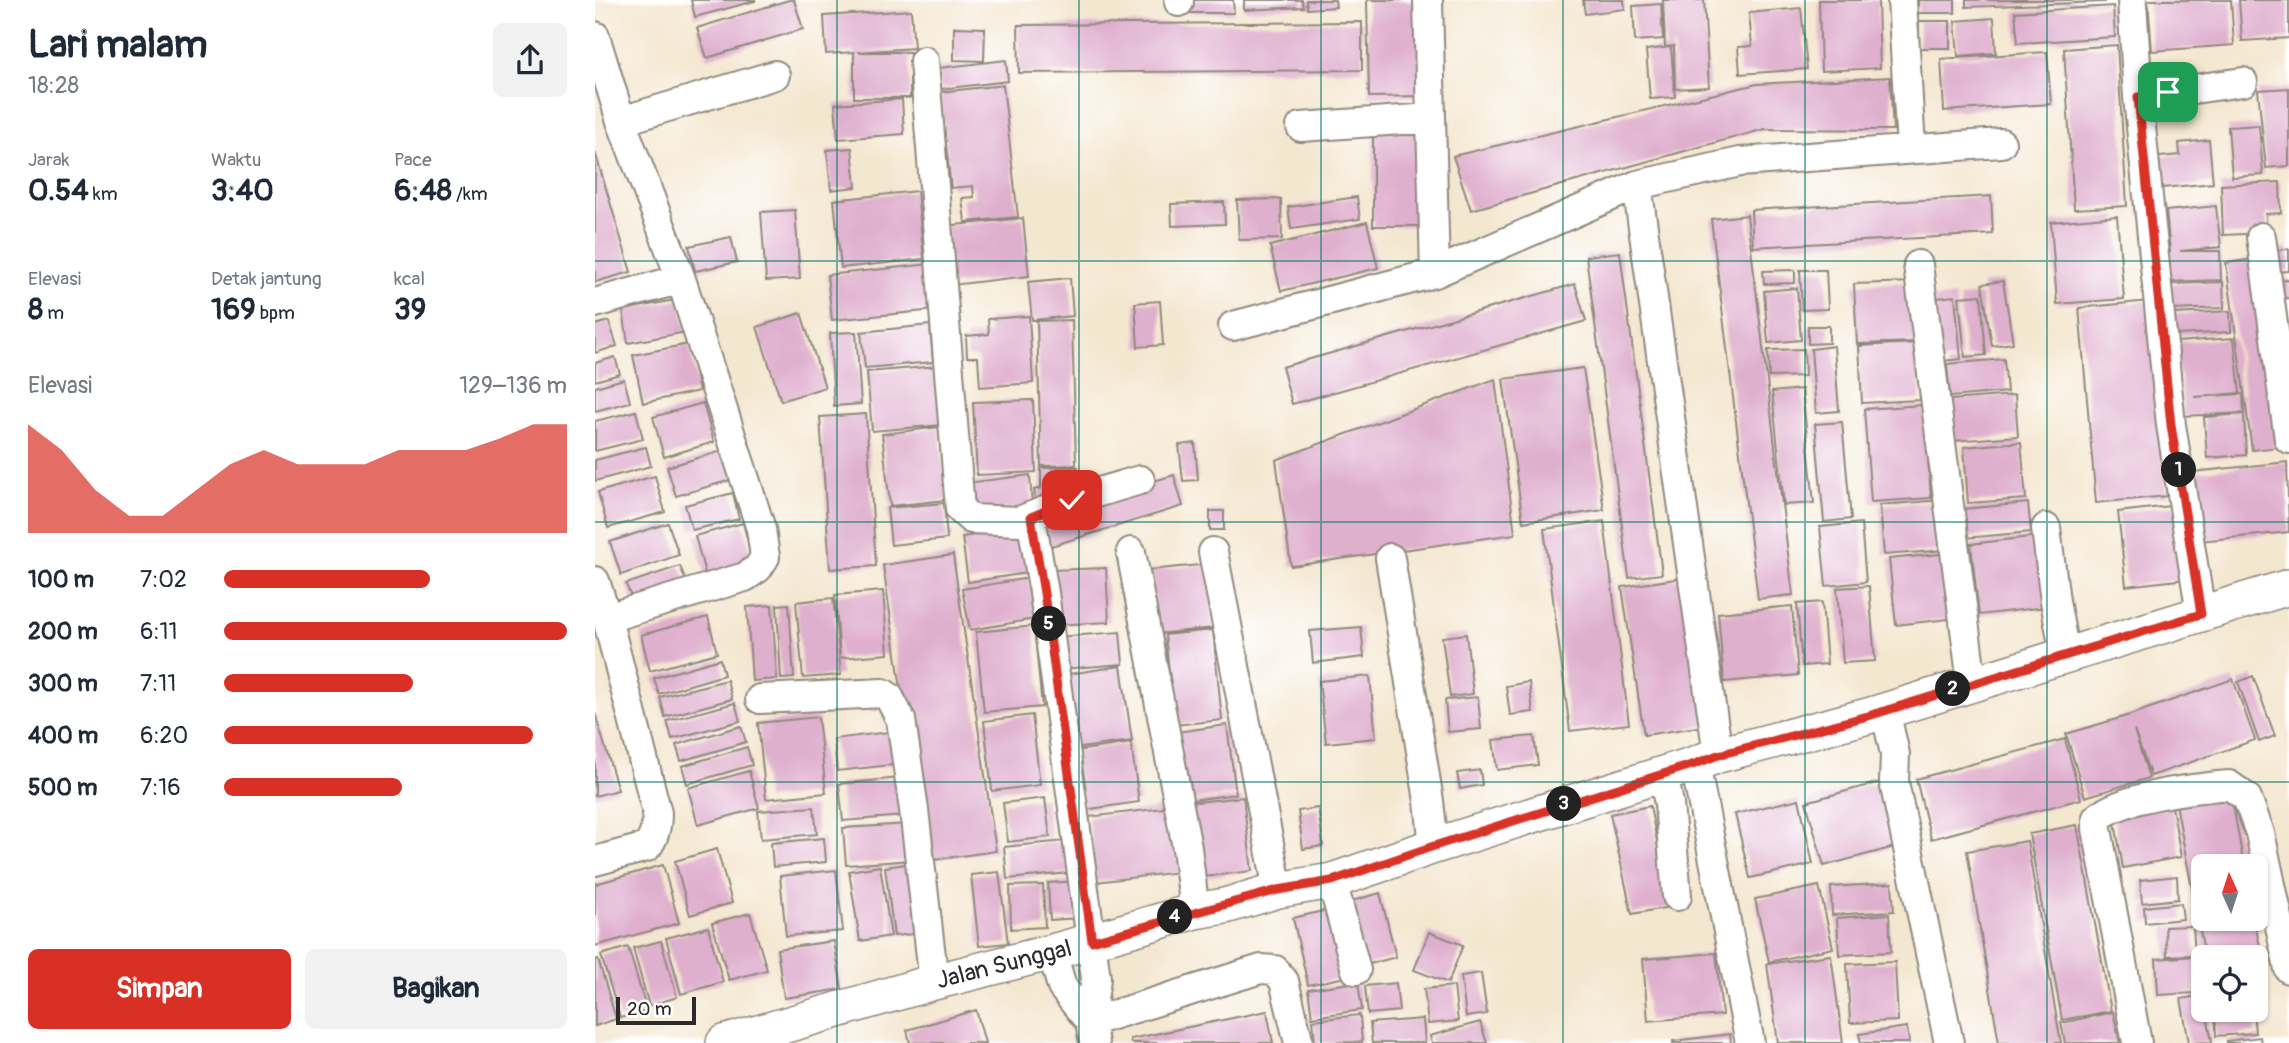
<!DOCTYPE html>
<html lang="id">
<head>
<meta charset="utf-8">
<style>
  body { margin:0; font-family:Pangolin,sans-serif; background:#f2f2f3; color:#1f2937; height:100vh; display:flex; flex-direction:column; font-size:26px; white-space:nowrap }
  * { box-sizing:border-box; margin:0 }
  p { font-size:23px; color:#747a83 }
  .icon { flex:none; width:38px; height:38px; fill:none; stroke:currentColor; stroke-width:2; stroke-linecap:round; stroke-linejoin:round }
  .map { position:relative; flex:1; overflow:hidden }
  .side { display:flex; flex-direction:column; background:#fff; width:595px }
  .side>* { flex:none }
  .needle { width:46px; rotate:357deg }
  .controls { position:absolute; left:1596px; top:854px; display:grid; gap:14px }
  .controls a { display:grid; place-items:center; width:77px; height:77px; border-radius:10px; background:#fff; box-shadow:0 2px 5px #0004; font-size:35px }
  .scale { position:absolute; left:21px; bottom:18px; width:80px; box-sizing:border-box; padding-left:7px; border:4px solid #2b2b2b; border-top:0; font-size:19px; line-height:24px; white-space:nowrap; color:#2b2b2b; -webkit-text-stroke:5px #fff; paint-order:stroke }
  .pin { position:absolute; display:grid; place-items:center; width:60px; height:60px; color:#fff; margin:-30px; border-radius:14px; box-shadow:0 4px 10px #0006 }
  .km { position:absolute; width:35px; height:35px; margin:-18px; border-radius:50%; background:#222; color:#fff; font-size:19px; line-height:35px; text-align:center }
  .round { display:grid; place-items:center; flex:none; width:74px; height:74px; border-radius:10px; background:#f2f2f3 }
  .headline { display:flex; align-items:center; justify-content:space-between; height:119px; padding:0 28px }
  h1 { font-size:38px; font-weight:700; line-height:52px }
  .metrics { display:grid; grid-template-columns:repeat(3,1fr); gap:10px; height:119px; padding:7px 28px }
  .metrics div { display:grid; align-content:center }
  .metrics b { font-size:30px; font-weight:700 }
  .metrics small { font-size:19px; font-weight:400 }
  .metrics p { font-size:19px }
  .chart { height:196px; padding:14px 28px }
  .chart p { display:flex; justify-content:space-between }
  .chart svg { width:100%; height:126px; margin-top:7px; fill:#d93025; opacity:.7 }
  .action { display:flex; gap:14px; margin-top:auto; padding:14px 28px }
  .action a { flex:1; height:80px; border-radius:10px; background:#d93025; color:#fff; font-size:28px; font-weight:700; line-height:80px; text-align:center }
  .action a+a { background:#f2f2f3; color:#1f2937 }
  ul { padding:0 28px; list-style:none; font-size:23px }
  li { display:grid; grid-template-columns:112px 84px 1fr; align-items:center; height:52px }
  li i { height:18px; border-radius:9px; background:#d93025 }
  main { display:flex; flex:1; min-height:0 }
  .map>svg:first-child { display:block }
  .building { fill:#dfafce }
  .lines { fill:none; stroke-linecap:round; stroke-linejoin:round }
  .minor-casing { stroke:#90897e; stroke-width:32 }
  .major-casing { stroke:#90897e; stroke-width:38 }
  .minor { stroke:#fff; stroke-width:28 }
  .major { stroke:#fff; stroke-width:35 }
  .route-casing { stroke:#fff; stroke-width:14 }
  .route { stroke:#d93025; stroke-width:9 }
  .grid { fill:none; stroke:#0f766e; stroke-width:2; stroke-opacity:0.55 }
  .labels { text-anchor:middle; stroke-width:5; stroke-linejoin:round; paint-order:stroke }
  .street-label { font-size:24px; fill:#2b2b2b; stroke:#fff }
</style>
</head>
<body>
<main>
<section class="side">
<div class="headline"><div><h1>Lari malam</h1><p>18:28</p></div><a class="round"><svg class="icon" aria-label="share" viewBox="0 0 24 24"><path d="M12 15V3M7 8l5-5 5 5M5 13v7h14v-7"/></svg></a></div>
<div class="metrics">
<div><p>Jarak</p><b>0.54<small> km</small></b></div>
<div><p>Waktu</p><b>3:40</b></div>
<div><p>Pace</p><b>6:48<small> /km</small></b></div>
</div>
<div class="metrics">
<div><p>Elevasi</p><b>8<small> m</small></b></div>
<div><p>Detak jantung</p><b>169<small> bpm</small></b></div>
<div><p>kcal</p><b>39</b></div>
</div>
<div class="chart"><p><span>Elevasi</span>129–136 m</p>
<svg viewBox="0 0 160 44" preserveAspectRatio="none"><path d="M0 44V6L10 15L20 29L30 38L40 38L50 29L60 20L70 15L80 20L90 20L100 20L110 15L120 15L130 15L140 11L150 6L160 6V44z"/></svg>
</div>
<ul>
<li><b>100 m</b>7:02<i style="width:60%"></i></li>
<li><b>200 m</b>6:11<i style="width:100%"></i></li>
<li><b>300 m</b>7:11<i style="width:55%"></i></li>
<li><b>400 m</b>6:20<i style="width:90%"></i></li>
<li><b>500 m</b>7:16<i style="width:52%"></i></li>
</ul>
<div class="action"><a>Simpan</a><a>Bagikan</a></div>
</section>
<div class="map">
<svg width="1694" height="1043" viewBox="0 0 1694 1043">
  <rect width="100%" height="100%" fill="#fff"/>
  <filter id="ink" filterUnits="userSpaceOnUse"><feTurbulence type="fractalNoise" baseFrequency=".0143" numOctaves="2"/><feDisplacementMap in="SourceGraphic" scale="14" xChannelSelector="R" yChannelSelector="G"/><feConvolveMatrix kernelMatrix="1 2 1 2 8 2 1 2 1" color-interpolation-filters="sRGB"/></filter>
  <filter id="wash" filterUnits="userSpaceOnUse"><feTurbulence type="fractalNoise" baseFrequency=".00686" numOctaves="4" result="noise"/><feDisplacementMap in="SourceGraphic" scale="28" xChannelSelector="R" yChannelSelector="G"/><feGaussianBlur stdDeviation="1.57" result="paint"/><feColorMatrix in="noise" values="0 0 0 0 0 0 0 0 0 0 0 0 0 0 0 0 0 1.4 0 .05"/><feComposite in="paint" operator="in"/></filter>
  <g filter="url(#wash)">
    <rect width="100%" height="100%" fill="#f4e7d0"/>
    <g id="blocks">
      <!-- building -->
      <path class="building" d="M96,0H160V1L100,17Z
        M194,0H199L208,29L112,58L102,28Z
        M593,0H638L639,13H593Z
        M649,0H707L708,7L649,10Z
        M711,0H740L741,7L712,9Z
        M772,0H824L826,96L774,97Z
        M988,0H1029L1030,9L990,14Z
        M1068,0H1109L1114,87L1080,89L1079,46L1070,47Z
        M1224,0H1283L1285,68L1226,71Z
        M1323,0H1360V13H1323Z
        M1371,0H1509V2L1371,7Z
        M1553,0H1636L1639,45L1557,51Z
        M1644,0H1694V38L1647,41Z
        M1066,4L1068,39L1040,41L1038,6Z
        M1518,6L1520,37L1423,43L1420,12Z
        M1206,8L1212,69L1145,74L1143,47L1157,46L1154,13Z
        M316,10L319,48L263,52H315V98H259V52L231,54L229,16Z
        M1399,18L1401,53L1363,56L1360,21Z
        M1324,21H1355V48H1324Z
        M767,22V70L424,73L423,25Z
        M359,27L390,28L389,61L359,60Z
        M1522,45L1532,206L1479,209L1469,49Z
        M1076,47L1080,97L1055,99L1051,50Z
        M1452,52L1456,104L1349,111L1346,59Z
        M411,60L413,81L346,89L343,68Z
        M1295,77L1298,130L1170,129L876,210L858,156L1162,84Z
        M408,85L423,217L370,222L367,198L379,197L378,186L356,188L345,92Z
        M1694,88V166L1671,168L1663,90Z
        M307,99L309,134L243,139L240,104Z
        M1664,125L1668,175L1637,177L1633,127Z
        M778,130H823L824,226H778Z
        M1614,140L1618,183L1557,189L1554,158L1585,155L1584,143Z
        M257,148L261,187L236,190L232,150Z
        M0,152L36,272L0,282Z
        M1685,182L1686,213L1671,214L1672,233L1628,235L1626,185Z
        M322,191L329,259L246,268L239,200Z
        M1396,196L1398,234L1158,247L1156,210Z
        M762,197L765,219L696,229L693,207Z
        M686,199L687,239L644,240L642,200Z
        M629,202L630,224L577,226L576,204Z
        M1621,206L1626,247L1585,251H1625L1626,280L1572,282L1571,252H1575L1571,211Z
        M200,210L205,279L171,281L166,212Z
        M1152,215L1198,595L1163,599L1116,219Z
        M1522,216L1529,299L1462,304L1456,222Z
        M428,218L434,276L357,285L350,226Z
        M772,222L783,268L686,291L675,246Z
        M136,237L142,262L100,271L94,246Z
        M1694,249V271L1681,272L1680,250Z
        M1025,252L1067,574L1034,578L991,256Z
        M1665,258L1692,446L1657,450L1631,263Z
        M335,264L340,310L237,320L232,275Z
        M1200,270V283L1169,284L1168,271Z
        M1205,270H1231L1233,309L1207,310Z
        M475,278L478,316L437,320L433,282Z
        M1694,279V298L1683,299L1681,280Z
        M1408,281L1418,343L1397,346L1387,284Z
        M1318,282L1320,342L1262,344L1259,284Z
        M1628,282L1629,308L1575,310L1574,284Z
        M980,284L991,321L697,404L687,367Z
        M1202,288L1206,340L1173,343L1169,291Z
        M1386,295L1391,355L1370,357L1364,297Z
        M1360,296L1366,359L1338,362L1333,299Z
        M85,299L91,332L33,343L28,310Z
        M565,301L568,345L543,347L540,303Z
        M1554,301L1572,496L1501,503L1484,308Z
        M1635,311L1636,332L1581,335L1580,314Z
        M206,313L230,387L186,401L162,327Z
        M434,316L438,383L385,387L383,357H372L371,336L394,334L393,319Z
        M477,320L481,465L446,466L442,321Z
        M14,321L22,346L0,353V325Z
        M335,325L338,362L270,368L266,332Z
        M1213,326H1234V343L1213,344Z
        M261,332L266,404L239,406L235,333Z
        M1639,338L1645,393L1599,397L1648,394L1649,413L1588,416L1586,374L1584,375L1581,342Z
        M1323,343L1325,400L1267,403L1264,346Z
        M94,344L104,391L48,403L38,355Z
        M1239,346L1244,411L1221,413L1216,349Z
        M1209,349L1210,376L1174,377L1173,350Z
        M20,357L25,374L0,381V363Z
        M1409,359L1412,392L1355,397L1352,364Z
        M343,366L348,425L277,431L272,372Z
        M988,368L1009,510L928,522L908,379Z
        M29,379L35,402L0,411V387Z
        M900,379L920,534L696,566L681,460Z
        M1207,389L1219,503L1189,505L1177,392Z
        M1420,395L1423,436L1358,441L1355,400Z
        M438,400L441,472L382,475L378,402Z
        M108,403L119,442L69,457L58,417Z
        M1329,405L1336,498L1276,502L1269,409Z
        M41,411L48,439L0,451V421Z
        M271,414L281,566L235,569L225,417Z
        M1649,414L1651,455L1612,458L1609,417Z
        M1247,422L1256,519L1229,522L1220,424Z
        M344,427L352,500L295,506L287,434Z
        M1426,442L1431,499L1373,503L1369,447Z
        M600,443L603,480L588,481L584,445Z
        M51,447L56,466L0,481V460Z
        M130,450L139,479L81,496L72,467Z
        M1692,462L1694,532L1605,541L1598,472Z
        M483,467L485,489L441,507L439,490L446,488V468Z
        M435,475L437,507L374,512L371,483Z
        M579,475L588,506L456,546L446,515Z
        M60,476L70,512L13,528L3,492Z
        M138,493L144,519L97,530L90,505Z
        M1348,500L1351,550L1289,555L1285,505Z
        M349,503L352,539L296,545L292,508Z
        M1433,503L1436,532L1370,538L1367,509Z
        M1584,505L1592,579L1531,586L1523,512Z
        M615,511H629V530H615Z
        M1009,521L1034,724L975,731L949,529Z
        M73,523L84,555L26,575L15,542Z
        M148,523L159,564L111,577L100,536Z
        M1266,523L1271,582L1231,586L1225,527Z
        M433,527L440,572L373,582L367,537Z
        M1443,536L1451,607L1384,615L1376,544Z
        M1355,553L1362,618L1301,625L1294,559Z
        M358,555L401,851L331,861L288,565Z
        M614,564L619,628L561,634L555,570Z
        M85,566L92,584L38,602L31,584Z
        M511,568L514,622L458,625L456,570Z
        M1094,577L1116,725L1049,735L1027,587Z
        M434,578L440,619L375,630L367,589Z
        M1274,586L1280,661L1248,663L1242,588Z
        M288,591L293,654L245,658L240,595Z
        M238,598L246,675L208,678L201,602Z
        M1227,602L1232,664L1207,666L1202,604Z
        M194,604L199,678L186,679L182,605Z
        M177,605L182,679L157,681L152,607Z
        M1197,606L1203,675L1129,682L1123,613Z
        M113,617L122,653L55,671L46,635Z
        M439,626L447,707L389,712L381,632Z
        M766,627L769,657L718,663L715,631Z
        M618,630L627,720L580,725L570,635Z
        M525,632L528,664L467,669L463,637Z
        M871,634L878,694L855,697L847,637Z
        M125,659L129,675L64,694L59,678Z
        M526,666L537,741L478,749L467,675Z
        M775,676L781,738L731,743L724,681Z
        M1658,676L1680,736L1664,742L1643,682Z
        M1638,679L1660,740L1556,776L1539,730L1554,778L1490,797L1471,734L1535,715Z
        M132,680L137,699L70,717L65,697Z
        M934,682L938,712L915,715L911,686Z
        M883,697L886,729L853,732L850,700Z
        M140,703L145,721L77,739L72,721Z
        M0,713L23,790L0,796Z
        M437,715L445,785L397,791L389,721Z
        M223,717L231,793L171,799L163,723Z
        M632,725L641,794L590,801L581,732Z
        M146,726L151,742L86,761L81,745Z
        M301,731L305,764L242,771L239,739Z
        M939,736L943,765L902,770L898,740Z
        M1470,739L1486,799L1336,839L1321,779Z
        M536,743L544,802L488,810L480,751Z
        M152,747L157,765L92,784L87,766Z
        M885,770L887,785L865,789L862,773Z
        M154,771L164,808L103,825L93,788Z
        M305,778L309,816L248,821L244,784Z
        M1285,782L1303,846L1229,866L1211,802Z
        M1636,794L1649,866H1608V919H1659L1665,947L1610,957L1581,804Z
        M648,797L657,871L601,878L592,803Z
        M450,798L455,837L413,842L408,803Z
        M1204,799L1218,864L1155,878L1140,814Z
        M1055,806L1075,907L1037,914L1015,814Z
        M1577,806L1586,857L1528,868L1519,817Z
        M219,807L222,834L166,839L163,811Z
        M577,807L585,872L501,882L493,817Z
        M723,808L728,846L708,849L703,811Z
        M315,824L317,860L251,865L248,828Z
        M1482,825L1516,1011L1467,1020L1434,834Z
        M229,838L231,862L178,867L176,843Z
        M470,841L474,873L412,879L409,847Z
        M1432,841L1459,1003L1466,1043H1404L1372,851Z
        M122,849L137,903L95,915L80,861Z
        M318,863L328,933L299,936L290,867Z
        M68,865L84,923L0,946V884Z
        M285,866L296,936L265,941L254,871Z
        M241,870L248,931L191,936L185,876Z
        M404,872L413,943L384,946L376,875Z
        M1582,876L1583,899L1547,903L1545,880Z
        M484,881L485,918L455,920L453,883Z
        M1297,883L1299,911L1237,915L1236,887Z
        M448,885L450,927L416,929L415,886Z
        M1224,886L1238,948L1174,962L1160,899Z
        M785,893L801,957L767,966L750,903Z
        M1586,903L1588,919L1550,923L1549,907Z
        M741,908L755,976L713,985L698,918Z
        M155,913L172,970L134,980L117,923Z
        M1294,914L1296,952L1244,955L1242,918Z
        M1598,926L1600,955L1572,956L1570,927Z
        M113,927L128,982L86,994L71,938Z
        M834,932L868,945L853,983L819,970Z
        M66,941L82,997L54,1006L38,948Z
        M239,941L247,989L189,998L182,949Z
        M33,947L52,1011L25,1018L6,955Z
        M1121,953L1127,1015L1053,1021L1048,959Z
        M1236,955L1248,1043H1183L1172,964Z
        M1600,956L1601,993L1563,995L1561,959Z
        M3,959L21,1019L0,1026V960Z
        M1300,962L1303,1021L1255,1023L1252,964Z
        M886,973L892,1014L871,1017L866,976Z
        M763,982L767,1010L717,1017L713,989Z
        M801,983L804,1011L773,1014L770,986Z
        M859,986L863,1021L833,1024L829,989Z
        M1608,995V1010H1611L1617,1042L1594,1043L1586,999Z
        M381,1010L390,1043H315L312,1030Z
        M1620,1010H1658L1660,1033L1621,1036Z
        M672,1011L678,1043H536L535,1039Z
        M1518,1012L1525,1043H1470L1466,1023Z
        M765,1015L767,1042L720,1043L718,1020Z
        M828,1019L830,1043H777L775,1023Z
        M885,1022L892,1043H837L835,1036Z
        M1312,1027L1314,1043H1266L1264,1034Z
        M1135,1034L1136,1043H1078V1041Z
        M1665,1037L1666,1043H1632V1041Z"/>
    </g>
  </g>
  <g filter="url(#ink)">
    <use href="#blocks" fill-opacity="0" stroke="#90897e" stroke-width="2"/>
    <g class="lines">
      <defs>
        <path id="minor" d="M584,0V2
          M833,0L840,273
          M1307,0L1316,148
          M1537,0L1543,97L1576,425L1606,614
          M0,36L26,121L86,279L0,303
          M329,61L365,509L376,519L424,521L477,500L545,480
          M1543,97L1648,82
          M26,121L180,75
          M706,127L836,118
          M1042,185L1123,755
          M1666,237L1694,439
          M1323,265L1377,683
          M638,326L840,273L1042,185L1145,162L1406,143
          M436,517L449,593L501,978L495,1022L499,1043
          M1451,528L1460,601L1470,655
          M536,552L592,848L600,911
          M618,552L683,890
          M795,558L834,801L839,846
          M0,581L12,618L62,813C62,826 60,837 52,847L0,861
          M12,618L150,577L163,568L170,557L166,529L86,279
          M165,699L288,693L294,697L306,720L319,810L339,982
          M1290,710L1300,754L1299,782L1354,1043
          M1100,764L1155,1043
          M1068,773L1074,804L1082,896
          M737,881L761,970
          M457,952L467,987L495,1022
          M495,1022L666,969L680,970L689,981L704,1043
          M1542,1043L1502,829V818C1528,796 1601,788 1634,785L1652,798L1665,833L1694,969"/>
        <path id="major" d="M129,1043L339,982L457,952L600,911L630,906L683,890L737,881L839,846L1100,764L1123,755L1273,716L1694,587"/>
      </defs>
      <!-- minor casing -->
      <use href="#minor" class="minor-casing"/>
      <!-- major casing -->
      <use href="#major" class="major-casing"/>
      <!-- minor -->
      <use href="#minor" class="minor"/>
      <!-- major -->
      <use href="#major" class="major"/>
    </g>
  </g>
  <g class="lines" filter="url(#ink)">
    <defs>
      <path id="route" d="M477,500L436,517L449,593L497,941L683,890L737,881L839,846L1100,764L1123,755L1273,716L1606,614L1576,425L1543,97L1573,92"/>
    </defs>
    <!-- route casing -->
    <use href="#route" class="route-casing"/>
    <!-- route -->
    <use href="#route" class="route"/>
  </g>
  <!-- grid -->
  <path class="grid" d="M242,0V1043M484,0V1043M726,0V1043M968,0V1043M1210,0V1043M1452,0V1043M0,261H1694M0,522H1694M0,782H1694"/>
  <g class="labels">
    <!-- street labels -->
    <g class="street-label">
      <text transform="translate(409 964) rotate(-14)" y="8">Jalan Sunggal</text>
    </g>
  </g>
</svg>
<div class="controls">
<a><svg class="needle" viewBox="-14 -14 28 28"><path d="M0-13l5 13h-10z" fill="#e53935"/><path d="M0 13l5-13h-10z" fill="#747a83"/></svg></a>
<a><svg class="icon" aria-label="locate" viewBox="0 0 24 24"><circle cx="12" cy="12" r="6"/><path d="M12 2v4M12 18v4M2 12h4M18 12h4"/></svg></a>
</div>
<div class="scale">20 m</div>
<div class="pin" style="left:1573px;top:92px;background:#1e9e55"><svg class="icon" aria-label="arrive" viewBox="0 0 24 24"><path d="M6 21V4h12l-3 4 3 4H6"/></svg></div>
<div class="pin" style="left:477px;top:500px;background:#d93025"><svg class="icon" aria-label="check" viewBox="0 0 24 24"><path d="M5 12l5 5 9-10"/></svg></div>
<b class="km" style="left:1584px;top:470px">1</b>
<b class="km" style="left:1358px;top:689px">2</b>
<b class="km" style="left:969px;top:804px">3</b>
<b class="km" style="left:580px;top:917px">4</b>
<b class="km" style="left:454px;top:624px">5</b>
</div>
</main>
</body>
</html>
